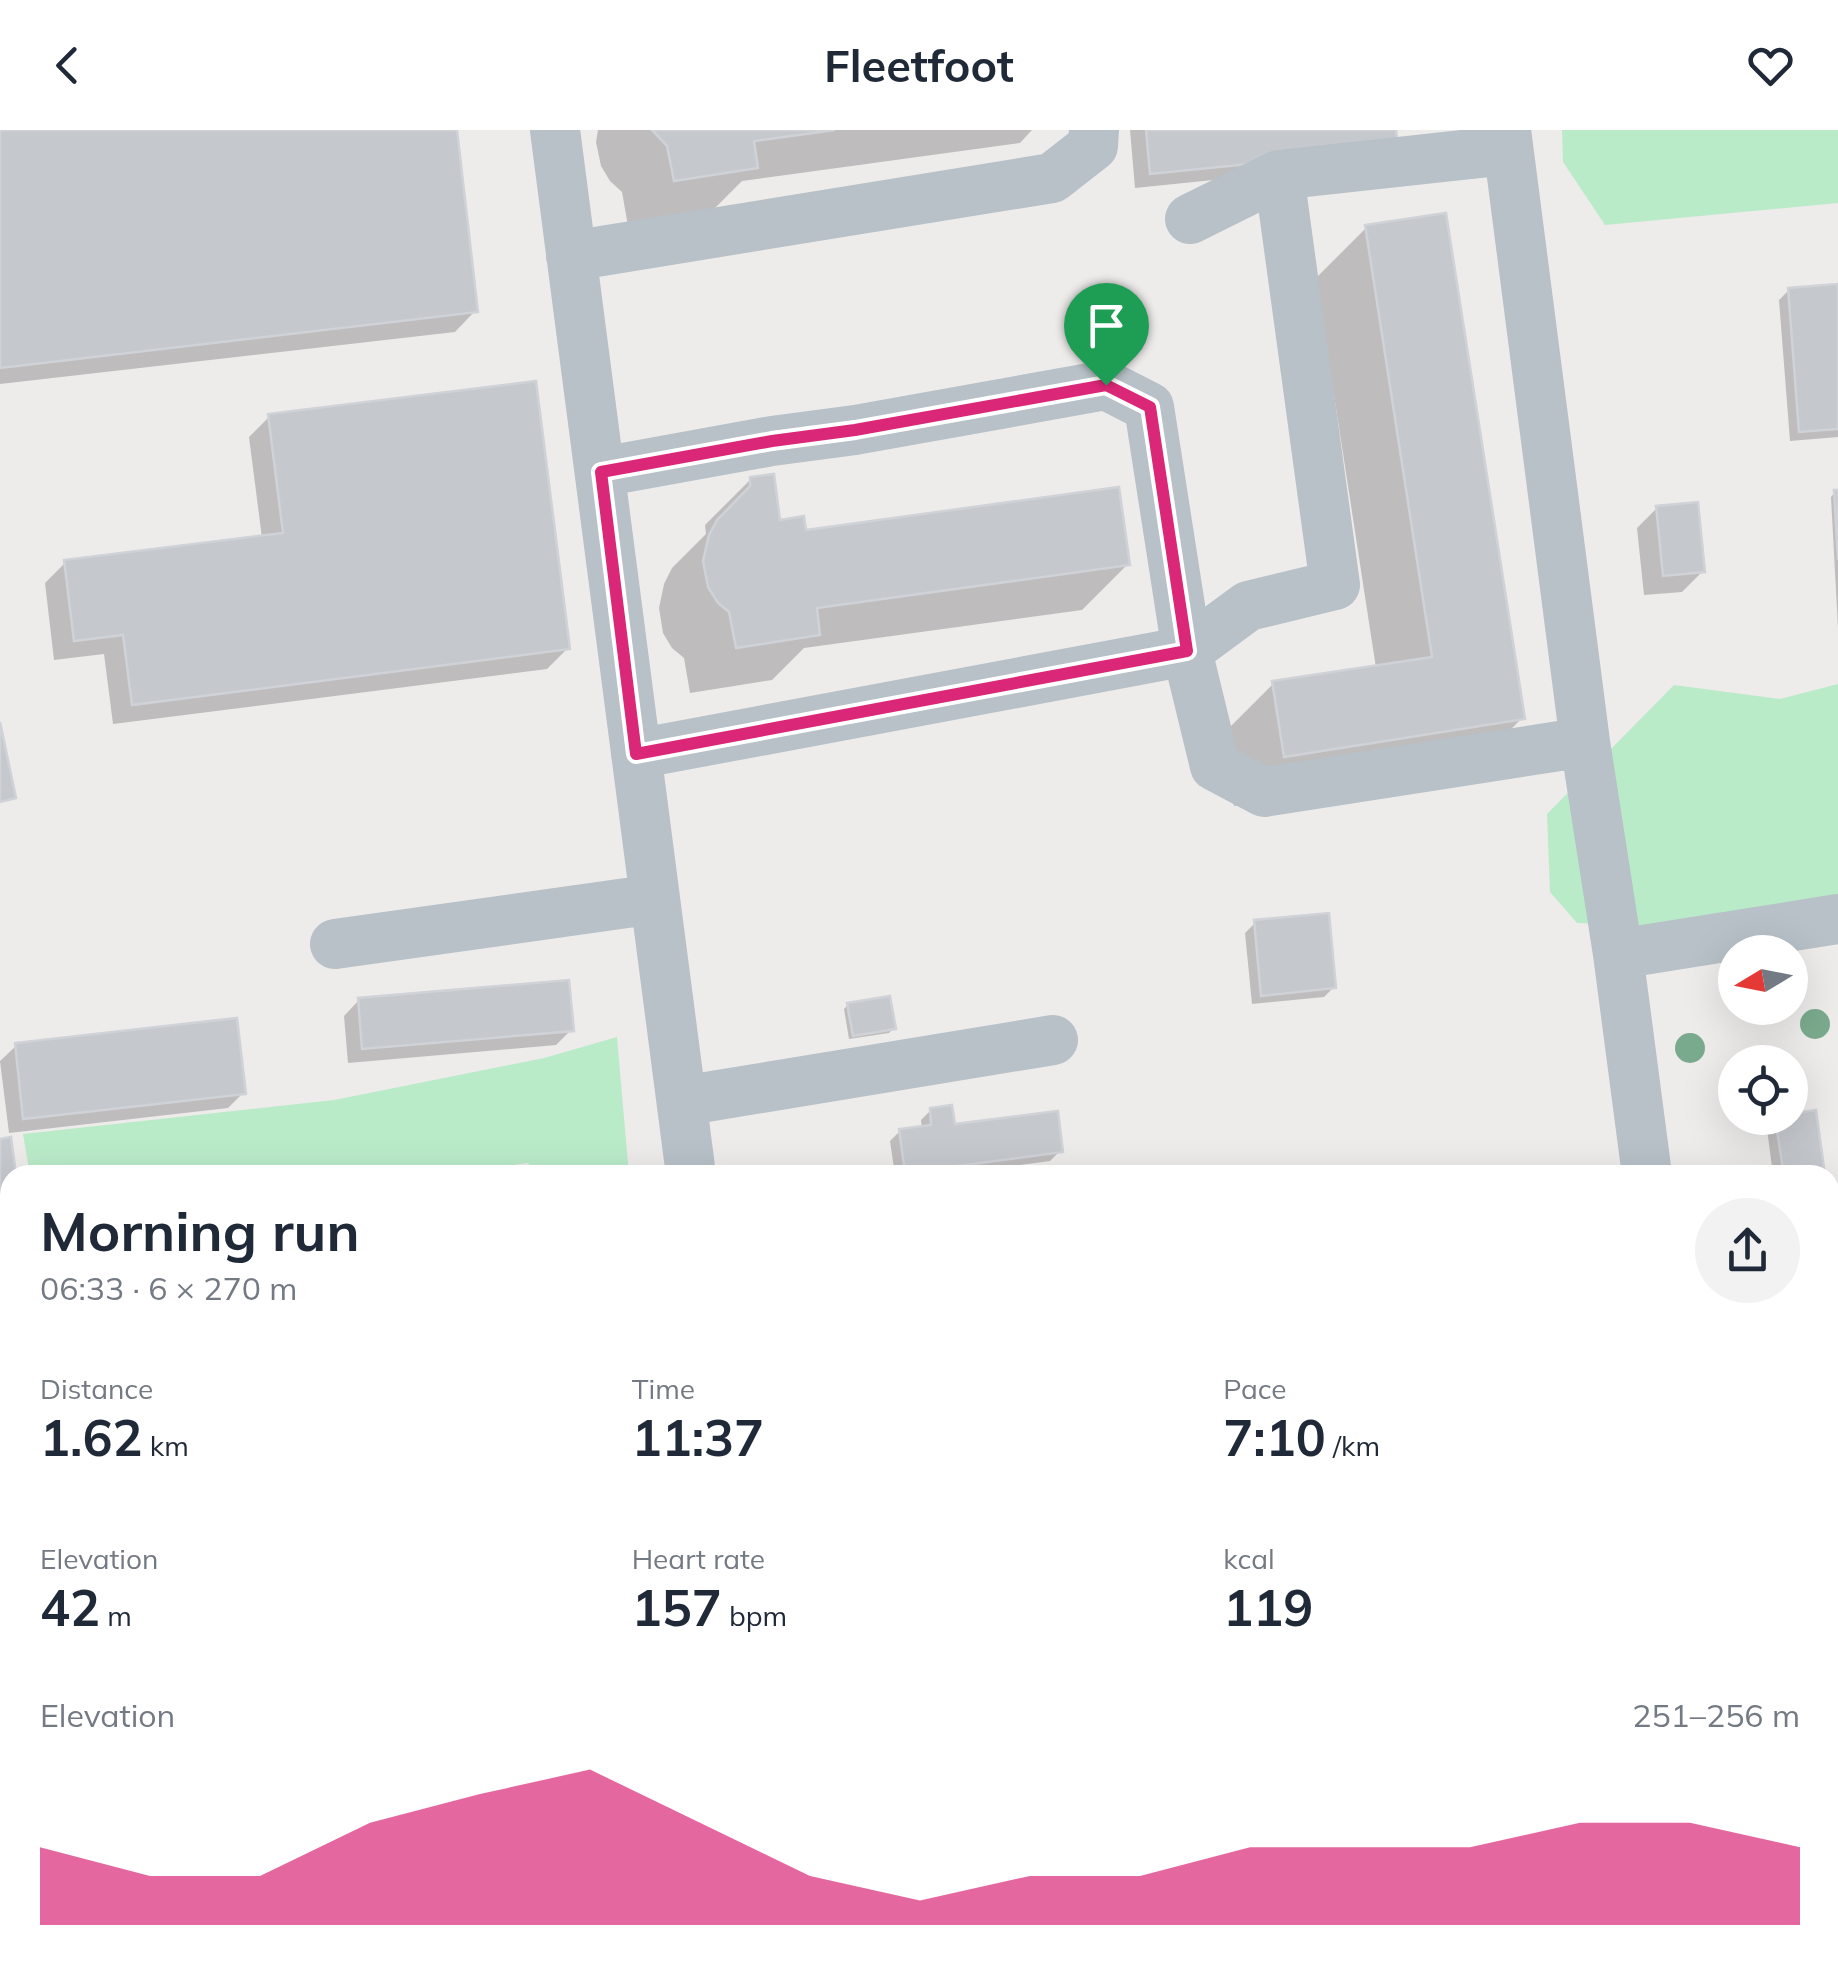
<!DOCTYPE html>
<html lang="en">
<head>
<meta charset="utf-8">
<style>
  body { margin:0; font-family:Mulish,sans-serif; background:#f2f2f3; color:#1f2937; height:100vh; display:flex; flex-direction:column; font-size:38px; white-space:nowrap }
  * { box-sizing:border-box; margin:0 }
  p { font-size:32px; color:#747a83 }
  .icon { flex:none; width:55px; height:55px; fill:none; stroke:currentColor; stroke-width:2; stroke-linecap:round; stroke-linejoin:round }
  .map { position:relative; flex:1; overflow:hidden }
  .panel { position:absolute; left:0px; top:1035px; width:1840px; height:810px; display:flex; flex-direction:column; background:#fff; border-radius:30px 30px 0 0; box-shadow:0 10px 40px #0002 }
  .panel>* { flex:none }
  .needle { width:65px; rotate:260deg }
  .fabs { position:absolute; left:1718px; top:805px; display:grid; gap:20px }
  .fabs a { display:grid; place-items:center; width:90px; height:90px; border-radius:50%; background:#fff; box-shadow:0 10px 40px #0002; font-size:50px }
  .pin { position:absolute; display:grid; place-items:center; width:85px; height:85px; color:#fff; margin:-102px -42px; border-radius:50% 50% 50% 0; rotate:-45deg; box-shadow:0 0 10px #0007 }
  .pin .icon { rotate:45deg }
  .round { display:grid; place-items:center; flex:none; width:105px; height:105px; border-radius:52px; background:#f2f2f3 }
  .summary { display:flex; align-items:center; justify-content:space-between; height:170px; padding:0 40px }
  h1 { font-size:55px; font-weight:700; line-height:75px }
  .metrics { display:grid; grid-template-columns:repeat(3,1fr); gap:15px; height:170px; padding:10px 40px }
  .metrics div { display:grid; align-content:center }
  .metrics b { font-size:50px; font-weight:700 }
  .metrics small { font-size:28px; font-weight:400 }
  .metrics p { font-size:28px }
  .chart { height:280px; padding:20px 40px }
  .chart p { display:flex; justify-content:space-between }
  .chart svg { width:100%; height:180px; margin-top:10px; fill:#db2777; opacity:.7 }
  header { display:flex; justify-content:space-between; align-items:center; height:130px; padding:0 40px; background:#fff; font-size:45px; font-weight:700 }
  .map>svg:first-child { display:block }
  .green { fill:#baebc9 }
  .shadow { fill:#0003 }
  .building { fill:#c5c9ce; stroke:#cfd2d7; stroke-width:2.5 }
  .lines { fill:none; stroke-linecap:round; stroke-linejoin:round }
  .minor { stroke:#b7c1c7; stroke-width:50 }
  .tree { fill:#7aaa8d }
  .route-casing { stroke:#fff; stroke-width:20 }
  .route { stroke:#db2777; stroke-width:12 }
</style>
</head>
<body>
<header><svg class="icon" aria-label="back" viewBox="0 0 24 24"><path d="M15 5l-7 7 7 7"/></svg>Fleetfoot<svg class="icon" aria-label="heart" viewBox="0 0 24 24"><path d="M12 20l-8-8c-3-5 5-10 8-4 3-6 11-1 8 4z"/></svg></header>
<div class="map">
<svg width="1838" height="1845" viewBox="0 0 1838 1845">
  <rect width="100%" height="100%" fill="#eeebeb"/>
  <!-- green -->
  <path class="green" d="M1562,0H1838V73L1605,95L1563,32Z
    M1838,554V770L1655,796L1577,793L1550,762L1547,684L1674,555L1780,569Z
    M617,907L629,1045H534L528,1033L437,1045H30L23,1004L334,970L544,928Z
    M10,1600V1743L0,1745V1603Z
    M1273,1835H1518L1467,1845H1274Z"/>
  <!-- shadow -->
  <path class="shadow" d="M0,0H454L475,181L455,202L0,254Z
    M598,0H1032L1020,13L742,51L710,83L628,96L622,62L610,51L601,36L596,12Z
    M1130,0H1393L1380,33L1135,58Z
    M1366,98L1522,588L1472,639L1234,676L1223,604L1273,554L1376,538L1316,148Z
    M1838,156V307L1790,311L1779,170L1789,160Z
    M269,287L567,519L547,539L113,594L104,524L54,530L45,453L65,433L262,408L249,307Z
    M751,349L778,393L804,403L1128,434L1082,480L804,518L772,550L690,563L684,528L672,518L663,503L659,478L664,454L672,438L706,404L705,395Z
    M1835,362H1838V498L1831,367Z
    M1657,378L1702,442L1682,462L1644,465L1637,398Z
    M1255,793L1334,857L1324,867L1252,874L1245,803Z
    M359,870L571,900L556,915L348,933L344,886Z
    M848,875L893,899L889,903L849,909L844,879Z
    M16,916L243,963L228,978L9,1003L0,931Z
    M931,980L953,997L1060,1021L1050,1031L943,1045H895L890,1011L900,1001L922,999L921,990Z
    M1790,987L1823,1045H1773L1767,999L1776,989Z
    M0,1011L14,1045H10V1467L0,1468Z
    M1838,1765V1845H1798L1797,1835H1830V1766Z"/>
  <!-- building -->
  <path class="building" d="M0,0H457L478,182L0,238Z
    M652,0H835L754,11L758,38L674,51L667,16Z
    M1146,0H1396L1398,19L1150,44Z
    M1446,83L1525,589L1284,627L1272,551L1432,527L1365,95Z
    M1838,154V299L1799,302L1788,158Z
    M536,251L570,519L132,575L123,505L74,511L64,430L283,403L268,284Z
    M774,344L780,390L804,386L806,400L1119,357L1130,435L817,478L820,505L736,518L729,482L718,473L708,457L703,431L709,405L717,390L750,356V347Z
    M1834,360H1838V430Z
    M1698,372L1705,442L1663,446L1656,376Z
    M0,592L16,668L0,672Z
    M1329,783L1336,858L1261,866L1254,790Z
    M569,850L574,901L362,919L358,868Z
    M890,866L896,899L853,906L847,873Z
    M237,888L246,964L23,989L15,913Z
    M952,975L955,994L1058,981L1063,1022L905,1043L899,999L931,995L930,978Z
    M1816,980L1825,1045H1784L1775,988H1790V984Z
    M11,1007L16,1045H10V1451L0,1452V1009Z
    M1838,1763V1845H1820L1819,1835H1830V1764Z"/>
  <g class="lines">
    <!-- minor -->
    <path class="minor" d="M555,0L691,1045
      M1506,0L1585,612L1618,824L1647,1045
      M1190,89L1279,45L1508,20
      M571,126L1052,48L1093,16L1094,0
      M601,342L772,311L855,300L1106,255L1149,277L1187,521L1248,476L1335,455L1279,45
      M636,624L1187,521L1215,636L1264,662L1585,612
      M335,814L655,769
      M1618,824L1838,789
      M682,971L1053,910
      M1830,1243L1838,1242
      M0,1526L10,1523
      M571,1835V1845
      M1237,1835L1239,1845
      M1769,1835L1771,1845"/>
  </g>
  <!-- trees -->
  <g class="tree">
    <circle cx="1815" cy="894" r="15"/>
    <circle cx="1690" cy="918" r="15"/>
  </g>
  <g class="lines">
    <defs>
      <path id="route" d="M1106,255L1150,277L1187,521L636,624L601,342L772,311L855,300Z"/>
    </defs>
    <!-- route casing -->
    <use href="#route" class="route-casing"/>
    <!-- route -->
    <use href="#route" class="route"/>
  </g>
</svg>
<div class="fabs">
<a><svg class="needle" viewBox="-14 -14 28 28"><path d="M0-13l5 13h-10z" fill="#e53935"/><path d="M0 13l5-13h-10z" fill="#747a83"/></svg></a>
<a><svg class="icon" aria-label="locate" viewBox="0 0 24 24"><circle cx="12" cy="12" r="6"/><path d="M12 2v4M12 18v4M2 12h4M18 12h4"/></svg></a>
</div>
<div class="pin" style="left:1106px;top:255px;background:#1e9e55"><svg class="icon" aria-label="arrive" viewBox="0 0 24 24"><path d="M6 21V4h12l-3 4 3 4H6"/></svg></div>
<section class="panel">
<div class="summary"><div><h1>Morning run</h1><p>06:33 · 6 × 270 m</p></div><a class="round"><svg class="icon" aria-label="share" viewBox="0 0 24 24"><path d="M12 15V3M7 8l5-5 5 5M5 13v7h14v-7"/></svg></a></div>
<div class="metrics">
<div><p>Distance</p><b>1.62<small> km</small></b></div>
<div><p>Time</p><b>11:37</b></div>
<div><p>Pace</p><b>7:10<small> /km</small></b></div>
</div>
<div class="metrics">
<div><p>Elevation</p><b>42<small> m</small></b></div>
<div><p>Heart rate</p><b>157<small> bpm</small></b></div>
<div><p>kcal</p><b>119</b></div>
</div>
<div class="chart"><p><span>Elevation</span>251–256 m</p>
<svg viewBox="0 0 160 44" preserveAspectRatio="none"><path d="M0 44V25L10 32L20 32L30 19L40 12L50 6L60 19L70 32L80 38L90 32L100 32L110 25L120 25L130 25L140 19L150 19L160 25V44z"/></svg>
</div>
</section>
</div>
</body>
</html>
